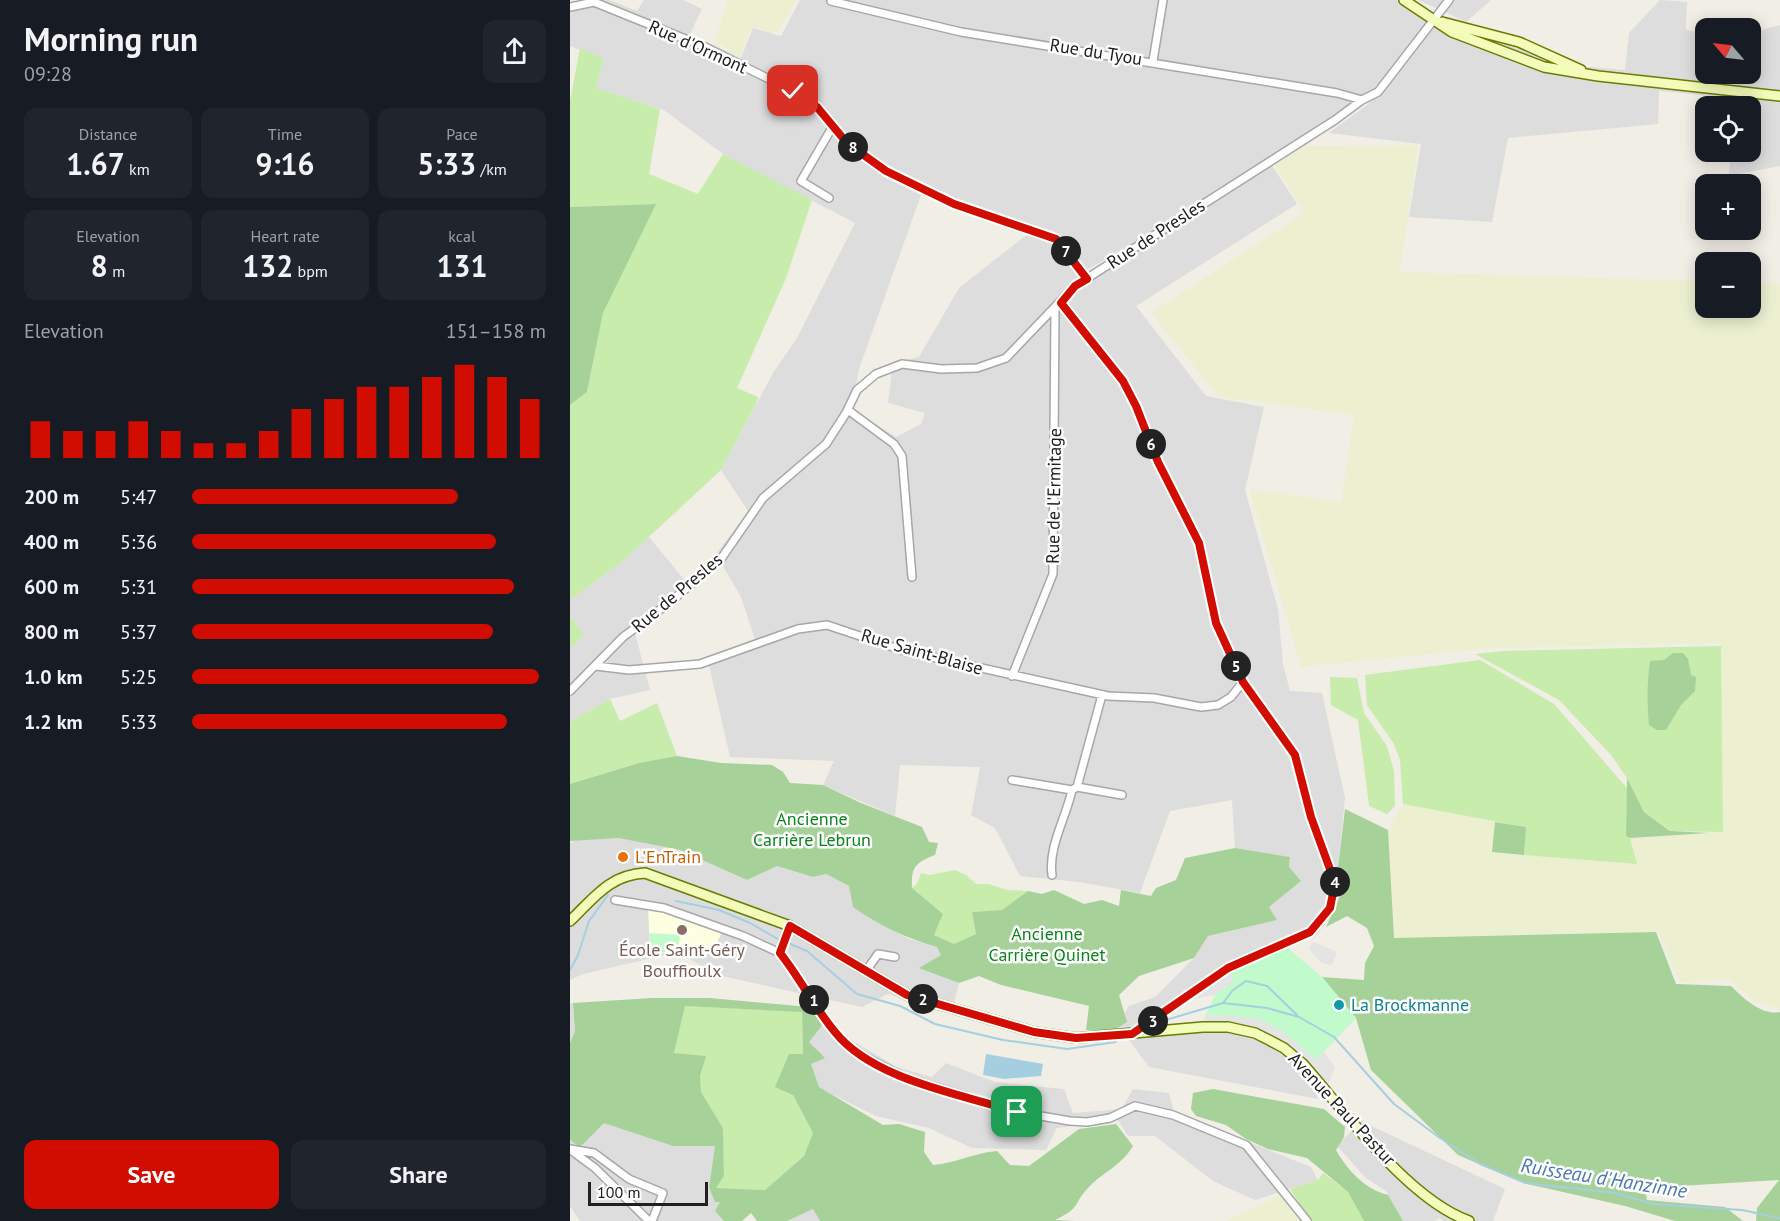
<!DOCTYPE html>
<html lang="en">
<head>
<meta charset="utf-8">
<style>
  body { margin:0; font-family:"PT Sans",sans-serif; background:#20242c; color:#f1f3f6; height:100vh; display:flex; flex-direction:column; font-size:22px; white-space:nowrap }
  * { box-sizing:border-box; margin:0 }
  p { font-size:20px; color:#9ea1a6 }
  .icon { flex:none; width:33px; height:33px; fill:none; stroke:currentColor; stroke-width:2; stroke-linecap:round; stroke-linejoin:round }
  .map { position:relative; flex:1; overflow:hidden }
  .drawer { display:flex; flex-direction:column; background:#171b24; width:570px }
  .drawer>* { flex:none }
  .needle { width:39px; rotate:298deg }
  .tools { position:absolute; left:1125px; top:18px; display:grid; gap:12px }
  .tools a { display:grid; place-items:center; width:66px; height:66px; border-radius:12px; background:#171b24; box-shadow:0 3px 15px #0003; font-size:30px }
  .scale { position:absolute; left:18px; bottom:15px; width:120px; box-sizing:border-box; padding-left:6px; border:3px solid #202020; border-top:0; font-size:16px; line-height:21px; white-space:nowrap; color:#202020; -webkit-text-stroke:4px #fff; paint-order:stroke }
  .pin { position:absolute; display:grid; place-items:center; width:51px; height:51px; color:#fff; margin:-26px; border-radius:12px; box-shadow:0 3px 9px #0006 }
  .km { position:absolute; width:30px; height:30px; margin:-15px; border-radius:50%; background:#222; color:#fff; font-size:16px; line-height:30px; text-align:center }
  .round { display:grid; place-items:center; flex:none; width:63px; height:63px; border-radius:12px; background:#20242c }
  .overview { display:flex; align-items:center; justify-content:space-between; height:102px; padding:0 24px }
  h1 { font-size:33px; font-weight:600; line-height:45px }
  .figures { display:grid; grid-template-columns:repeat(3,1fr); gap:9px; height:102px; padding:6px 24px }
  .figures div { display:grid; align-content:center; border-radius:12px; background:#20242c; text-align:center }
  .figures b { font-size:30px; font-weight:600 }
  .figures small { font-size:16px; font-weight:400 }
  .figures p { font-size:16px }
  .chart { height:168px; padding:12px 24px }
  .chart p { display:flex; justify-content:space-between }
  .chart svg { width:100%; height:108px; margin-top:6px; stroke:#d00d00; stroke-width:6 }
  .primary-button { display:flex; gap:12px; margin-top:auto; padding:12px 24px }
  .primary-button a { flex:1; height:69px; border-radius:12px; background:#d00d00; color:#fff; font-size:24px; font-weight:600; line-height:69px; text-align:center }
  .primary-button a+a { background:#20242c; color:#f1f3f6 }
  ul { padding:0 24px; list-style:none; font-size:20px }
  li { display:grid; grid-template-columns:96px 72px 1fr; align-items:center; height:45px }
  li i { height:15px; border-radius:8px; background:#d00d00 }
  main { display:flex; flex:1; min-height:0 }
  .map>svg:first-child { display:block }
  .residential { fill:#dedddd }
  .education { fill:#fdffe1 }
  .farmland { fill:#ecf0d1 }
  .grass { fill:#c7ecab }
  .forest { fill:#a6d199; fill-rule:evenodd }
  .park { fill:#c2fbcb }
  .parking { fill:#e4e4e4 }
  .water { fill:#a5cfe0 }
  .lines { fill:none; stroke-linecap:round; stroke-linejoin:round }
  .stream { stroke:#a5cfe0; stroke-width:2 }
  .street-casing { stroke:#a7a7a7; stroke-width:10 }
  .secondary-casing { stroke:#687d01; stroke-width:12 }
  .street { stroke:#fff; stroke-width:7 }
  .secondary { stroke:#f4fcb9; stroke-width:9 }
  .route-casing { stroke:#fff; stroke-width:12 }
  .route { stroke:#d00d00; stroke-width:8 }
  .food-dot { fill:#e8710a; stroke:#fff; stroke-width:2 }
  .education-dot { fill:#8d6e63; stroke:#fff; stroke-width:2 }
  .culture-dot { fill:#0f9aa8; stroke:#fff; stroke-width:2 }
  .labels { text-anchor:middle; stroke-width:5; stroke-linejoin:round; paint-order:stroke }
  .street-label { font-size:18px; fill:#202020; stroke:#fff }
  .park-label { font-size:18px; fill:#08841a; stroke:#fff }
  .food-label { font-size:18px; fill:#c56008; stroke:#fff; text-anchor:start }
  .education-label { font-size:18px; fill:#785e54; stroke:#fff }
  .culture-label { font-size:18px; fill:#0d838f; stroke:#fff; text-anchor:start }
  .water-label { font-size:20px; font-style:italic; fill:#4877b4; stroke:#fff }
</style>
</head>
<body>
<main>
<section class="drawer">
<div class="overview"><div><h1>Morning run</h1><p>09:28</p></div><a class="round"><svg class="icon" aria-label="share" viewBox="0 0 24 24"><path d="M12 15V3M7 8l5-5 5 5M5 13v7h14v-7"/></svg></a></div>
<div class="figures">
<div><p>Distance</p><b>1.67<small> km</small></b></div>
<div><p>Time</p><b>9:16</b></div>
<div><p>Pace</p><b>5:33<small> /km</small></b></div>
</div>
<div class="figures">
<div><p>Elevation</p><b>8<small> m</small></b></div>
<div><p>Heart rate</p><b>132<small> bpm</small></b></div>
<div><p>kcal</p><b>131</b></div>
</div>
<div class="chart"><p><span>Elevation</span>151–158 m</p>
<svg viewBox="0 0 160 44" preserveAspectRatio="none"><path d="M5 44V29M15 44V33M25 44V33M35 44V29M45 44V33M55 44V38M65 44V38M75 44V33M85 44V24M95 44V20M105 44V15M115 44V15M125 44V11M135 44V6M145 44V11M155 44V20"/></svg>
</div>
<ul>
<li><b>200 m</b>5:47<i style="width:75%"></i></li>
<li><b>400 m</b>5:36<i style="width:86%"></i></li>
<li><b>600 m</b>5:31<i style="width:91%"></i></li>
<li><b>800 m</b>5:37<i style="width:85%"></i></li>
<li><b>1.0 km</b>5:25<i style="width:98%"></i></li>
<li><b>1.2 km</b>5:33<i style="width:89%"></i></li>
</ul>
<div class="primary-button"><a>Save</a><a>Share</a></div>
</section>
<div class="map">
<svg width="1210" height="1221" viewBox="0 0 1210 1221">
  <rect width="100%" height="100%" fill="#f1eee6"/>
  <!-- residential -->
  <path class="residential" d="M28,0H39L67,11L74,0H113L132,9L120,34L171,58L183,28L211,36L230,0H827L856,22L817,80L777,109L586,231L515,271L487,237L351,195L289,369L282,409L326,437L351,424L355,413L318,403L323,363L349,357L389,288L459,233L485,241L513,278L701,164L727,204L566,306L636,396L694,407L675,490L708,609L713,664L720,691L752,693L775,798L768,868L770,896L760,918L744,938L713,944L674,961L599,1012L594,1027L660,1032L711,1048L744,1085L748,1099L579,1067L547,1024L559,1006L585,997L624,958L638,936L707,920L699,907L731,881L719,867L720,857L665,848L662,800L600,811L570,893L509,882L450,876L425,828L401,815L410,767L330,765L325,816L253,785L264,761L160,757L139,665L187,646L171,597L146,554L178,511L151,470L203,373L227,338L285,223L153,154L94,110L26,88L34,59L0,46V8L23,6Z
    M848,0H921L896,22L938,34L1009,66L1055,70L1059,33L1090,0L1117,2L1116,30L1135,33L1136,74H1180L1181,33L1210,25V166L1159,176L1160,152H1180V106H1160V98L1089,91L1088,124L938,138L922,222L839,217L851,144L759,133L813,93L871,15L895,21Z
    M79,537L121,588L65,633L80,690L40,699L0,722V649L14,635L0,616V600L53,561Z
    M52,838L124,854L177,880L207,866L243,877L256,874L279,886L283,907L293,914L339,939L368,947L371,955L350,968L389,983L381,1013L318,994L292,1007L147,975L108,952L13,974L0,980V843L7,840Z
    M3,1003L5,1032L0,1043V1004Z
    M239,1007L249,1009L279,1039L327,1067L362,1077L376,1063L425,1082L494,1089L503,1113L552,1109L563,1089L599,1093L604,1112L741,1167L748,1180L685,1200L643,1181L585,1136H558L548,1120L487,1128L476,1150L402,1148L359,1128L306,1116L249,1088L241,1064L254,1058L239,1042Z
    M791,1121L935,1189L923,1221H874L869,1218L865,1221H832L816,1191L796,1178L767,1146Z
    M34,1122L103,1146H145L139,1187L150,1202L146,1211L154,1221H10L0,1206V1140L10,1146Z
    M243,1209L250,1221H217Z"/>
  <!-- education -->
  <path class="education" d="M78,906L146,929L152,933L141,953L138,952L136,955L80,952Z"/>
  <!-- farmland -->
  <path class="farmland" d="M158,0H226L208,33L181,27L169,58L145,40Z
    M848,145L830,272L1135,281L1136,308H1180L1181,282L1210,283V1009L1185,1002L1161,980L1110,982L1085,926L1086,932L823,938L818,830L833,804L925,822L923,852L1067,864L1060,838L1153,832L1151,643L922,648L731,667L679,489L771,502L784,415L649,397L581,313L734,213L705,165L735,146Z
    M712,1194L731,1221H657Z"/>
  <!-- grass -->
  <path class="grass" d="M10,48L34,59L26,88L90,109L79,174L128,194L153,154L242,200L216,278L167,388L188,397L186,404L151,470L53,561L0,600V405L17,392L33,313L85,204L0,207V101Z
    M0,616L14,635L0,649Z
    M1151,646L1153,832L1101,831L1074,812L1057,778L1041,755L989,700L905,654L934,651Z
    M910,660L984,704L1057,788L1056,835L1060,838L1067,864L954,855L955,827L833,804L830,760L824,744L797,705L795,675Z
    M760,677L787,678L794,713L817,746L824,771L825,806L817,814L799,806L788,720L761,705Z
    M40,699L50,721L87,703L107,756L69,763L0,784V722Z
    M385,870L396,875L406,884H418L437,890L458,891L432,910L402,912L406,934L384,944L364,935L373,914L342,888L347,884L351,873L360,875Z
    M115,1006L232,1011L233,1054L223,1095L243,1133L234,1156L195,1190L145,1188L154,1176L153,1128L131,1092L130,1076L135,1056L104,1053Z
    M753,1173L778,1192L794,1221H741L720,1189L748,1180Z"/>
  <!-- forest -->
  <path class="forest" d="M86,204L33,313L17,392L0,405V207Z
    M1103,653H1113L1118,659L1121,675L1126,677L1125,691L1111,705L1096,730H1087L1079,725C1077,703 1077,682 1080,661L1094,660Z
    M107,756L151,763L202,765L213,772L220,783L253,785L291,803L352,827L359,842L368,843L365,855C345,863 341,867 342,888L373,914L364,935L384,944L406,934L402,912L432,910L458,891L472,894L484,890L514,904L532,900L549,906L551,890L581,896L586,888L606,880L615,858L665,848L720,857L719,867L731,881L699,907L707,920L638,936L624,958L569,976L549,995L557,1022L543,1031L516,1030L519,1006L431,985L409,976L389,983L349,968L371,955L367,947C336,938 308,925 283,907L279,886L256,874L243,877L207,866L177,880L110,850L49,838L0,841V784L69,763Z
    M1057,778L1074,812L1100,831L1139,833L1060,838L1056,836Z
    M775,809L818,830L824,938L1086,932L1106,984L1161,986C1173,998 1192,1016 1210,1012V1221H1186L1187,1208L1209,1180L1075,1188L1077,1200L1155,1207L1173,1221H1105L1055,1206L953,1183L888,1155L801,1070L786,1018L752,977L794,980L795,963L804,946L797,928L777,916L756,927L770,896L768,868Z
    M925,822L956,827L954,855L922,852Z
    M82,998H140L239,1007L254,1023L239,1042L255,1058L241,1064L249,1087L313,1125L329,1124L355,1132L354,1152L363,1165C386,1163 404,1153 427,1151L440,1165L459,1166L509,1129L546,1124L563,1146C550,1167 534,1171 518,1188C502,1205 512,1207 485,1220L506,1221H250L243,1209L217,1221H187L181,1213L172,1221H154L145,1211L150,1202H145L139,1187L145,1146H103L34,1123L10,1147L0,1140V1043L5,1031L3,1003ZM115,1006L232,1012L233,1054H219L205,1087L223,1095L243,1133L234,1156L195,1190L146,1188L154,1176L153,1128L131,1092L130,1076L136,1056L104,1053Z
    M643,1089L754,1109L775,1127L774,1137L766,1150C778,1171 795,1189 818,1195L833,1221H794L778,1192L737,1158L698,1149L676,1139L656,1125L626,1116L621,1109L623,1093Z"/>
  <!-- park -->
  <path class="park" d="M79,933L110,935L108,952H80Z
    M713,944L752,977L786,1018L746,1060L712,1031L652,1015L635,1016L645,995L664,981L658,968Z"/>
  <!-- parking -->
  <path class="parking" d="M743,942L765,951L767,955L761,965L752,963L745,956L739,948Z
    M658,968L664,981L645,995L612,1001Z
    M652,1015L690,1019L712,1031L746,1060L754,1052L765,1067L756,1090L733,1064L685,1033L633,1027L635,1016Z"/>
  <!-- water -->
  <path class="water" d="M416,1054L473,1064L471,1076L434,1079L413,1075Z"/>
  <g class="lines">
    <!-- stream -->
    <path class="stream" d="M106,901L149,910L180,923L206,938L237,951L287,994L330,1006L365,1024L433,1040L497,1049L546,1042
      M0,970L8,955L19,921L38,895
      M653,1003L663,990L676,981L697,986L727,1015
      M589,1022L653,1003L697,1008L729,1017L764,1037L824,1104L870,1138L910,1164L956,1183L1045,1193L1083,1204L1172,1210L1210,1218"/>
    <defs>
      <path id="street" d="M19,0L135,47L223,91L247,107L277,143L316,171L384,204L486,239L517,278
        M261,1L391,32L767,93L792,100
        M0,7L24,2
        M583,61L593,0
        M259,198L231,181L263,126
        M491,303L553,381L566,406L588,462L629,543L646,623L673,682L725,755L741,817L765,883L760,908L740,932L658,968L564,1033
        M278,410L324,444L332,456L342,577
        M26,666L59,670L130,664L228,629L257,625L335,651L538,696L584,698L631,707L648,705L661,697L673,682
        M442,676L483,574L485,309
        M0,691L53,637L99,603L151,559L193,498L256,444L276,413L287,390L306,374L332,364L371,369L407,368L436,358L505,286L765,120L792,100L808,92L879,0
        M442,780L502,790
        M507,787L552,795
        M502,790L507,787L532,695
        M482,875C478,847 496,818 502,790
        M45,900L94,908L173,936L210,953L266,1034L291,1055L336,1078L447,1112L500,1121L517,1122L540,1118L565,1106L603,1115L676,1145L737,1221
        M210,953L220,926
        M296,971L308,954L325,957
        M0,1149L24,1153L59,1179L93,1193L82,1221
        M2,1151L25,1168L79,1221"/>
      <path id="secondary" d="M834,0L882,32L974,67L1028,76L1210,96
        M872,22L949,42L1011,70
        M0,921C24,898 39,875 75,873L220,926L337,995L464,1032L506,1038L633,1027H658L685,1033L699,1040L714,1048L733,1064C776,1113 838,1199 899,1221"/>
    </defs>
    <!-- street casing -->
    <use href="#street" class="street-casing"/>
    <!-- secondary casing -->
    <use href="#secondary" class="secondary-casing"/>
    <!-- street -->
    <use href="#street" class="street"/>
    <!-- secondary -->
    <use href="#secondary" class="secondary"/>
  </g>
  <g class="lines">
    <defs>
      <path id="route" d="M223,91L247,107L277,143L316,171L384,204L486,239L517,279L505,286L491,303L553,381L566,406L588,462L629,543L646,623L673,682L725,755L741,817L765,883L760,908L740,932L658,968L562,1034L506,1038L464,1032L337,995L220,926L210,953C230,978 244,1007 265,1032C303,1080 391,1094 447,1112"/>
    </defs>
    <!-- route casing -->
    <use href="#route" class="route-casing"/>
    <!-- route -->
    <use href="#route" class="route"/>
  </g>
  <!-- markers -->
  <circle class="food-dot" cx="53" cy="857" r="6"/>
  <circle class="education-dot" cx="112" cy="930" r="6"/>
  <circle class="culture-dot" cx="769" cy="1005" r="6"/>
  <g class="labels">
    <!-- street labels -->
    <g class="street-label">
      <text transform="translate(128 47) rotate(24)" y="6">Rue d'Ormont</text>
      <text transform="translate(526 52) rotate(9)" y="6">Rue du Tyou</text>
      <text transform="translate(586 234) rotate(-33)" y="6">Rue de Presles</text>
      <text transform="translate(484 496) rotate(-89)" y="6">Rue de l'Ermitage</text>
      <text transform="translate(107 593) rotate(-40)" y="6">Rue de Presles</text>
      <text transform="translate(352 652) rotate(16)" y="6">Rue Saint-Blaise</text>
      <text transform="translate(772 1109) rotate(47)" y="6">Avenue Paul Pastur</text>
    </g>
    <!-- park labels -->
    <g class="park-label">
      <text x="242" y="825">Ancienne<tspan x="242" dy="21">Carrière Lebrun</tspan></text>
      <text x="477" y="940">Ancienne<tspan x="477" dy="21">Carrière Quinet</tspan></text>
    </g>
    <!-- food labels -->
    <g class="food-label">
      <text x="65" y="863">L'EnTrain</text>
    </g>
    <!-- education labels -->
    <g class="education-label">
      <text x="112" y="956">École Saint-Géry<tspan x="112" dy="21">Bouffioulx</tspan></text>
    </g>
    <!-- culture labels -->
    <g class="culture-label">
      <text x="781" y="1011">La Brockmanne</text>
    </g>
    <!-- water labels -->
    <g class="water-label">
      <text transform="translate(1034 1178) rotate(9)" y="7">Ruisseau d'Hanzinne</text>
    </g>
  </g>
</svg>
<div class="tools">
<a><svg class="needle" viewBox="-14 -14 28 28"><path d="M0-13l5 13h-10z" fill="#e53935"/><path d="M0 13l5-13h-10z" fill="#9ea1a6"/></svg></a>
<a><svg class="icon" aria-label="locate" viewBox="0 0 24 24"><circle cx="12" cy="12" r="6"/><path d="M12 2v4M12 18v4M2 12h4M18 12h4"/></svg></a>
<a>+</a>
<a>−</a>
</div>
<div class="scale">100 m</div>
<div class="pin" style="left:447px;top:1112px;background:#1e9e55"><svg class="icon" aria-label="arrive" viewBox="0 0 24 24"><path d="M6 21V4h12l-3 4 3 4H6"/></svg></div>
<div class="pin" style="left:223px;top:91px;background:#d93025"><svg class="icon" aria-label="check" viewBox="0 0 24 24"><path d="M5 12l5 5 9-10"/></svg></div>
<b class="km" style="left:244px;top:1000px">1</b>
<b class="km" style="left:353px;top:999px">2</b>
<b class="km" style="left:583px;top:1021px">3</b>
<b class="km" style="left:765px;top:882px">4</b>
<b class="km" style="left:666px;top:666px">5</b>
<b class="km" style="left:581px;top:444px">6</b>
<b class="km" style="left:496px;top:251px">7</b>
<b class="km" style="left:283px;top:147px">8</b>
</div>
</main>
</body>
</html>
